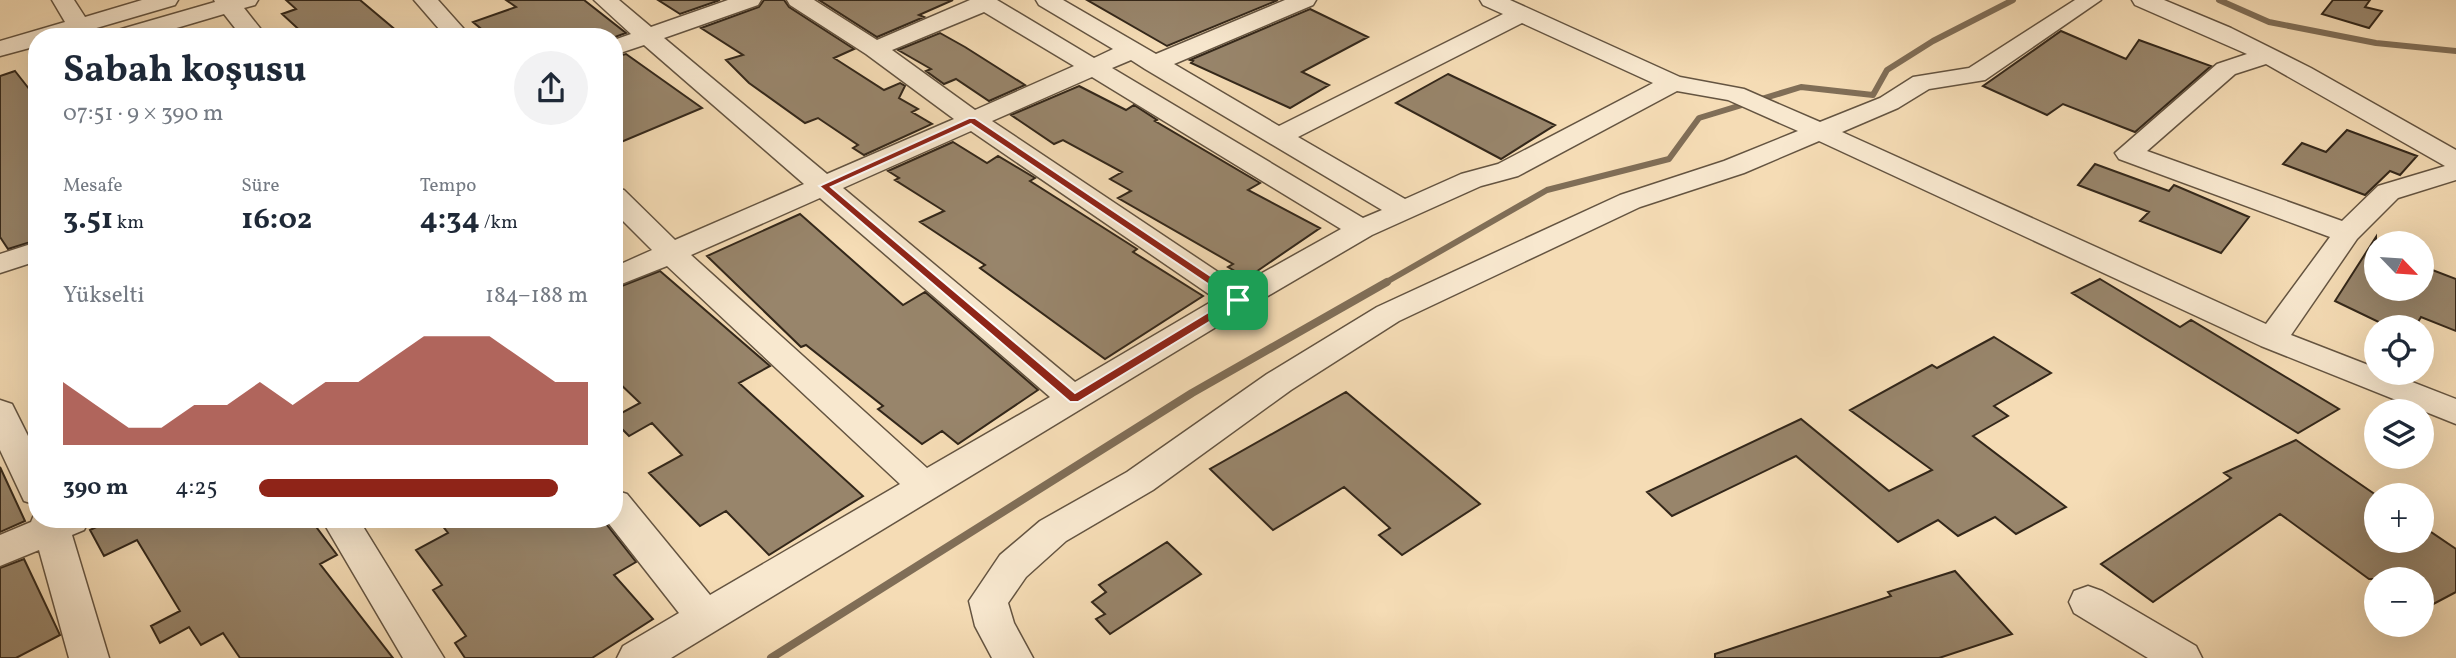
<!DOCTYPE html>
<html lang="tr">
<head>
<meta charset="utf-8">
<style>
  body { margin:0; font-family:Vollkorn,serif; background:#f2f2f3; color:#1f2937; height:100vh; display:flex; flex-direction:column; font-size:26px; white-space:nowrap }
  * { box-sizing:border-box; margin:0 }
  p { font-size:23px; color:#747a83 }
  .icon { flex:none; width:38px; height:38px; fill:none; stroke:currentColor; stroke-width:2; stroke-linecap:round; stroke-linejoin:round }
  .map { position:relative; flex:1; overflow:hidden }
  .sheet { position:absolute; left:28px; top:28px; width:595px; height:500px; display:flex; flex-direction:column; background:#fff; border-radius:28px; box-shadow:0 7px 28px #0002 }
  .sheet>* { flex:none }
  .needle { width:46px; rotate:115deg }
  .buttons { position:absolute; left:2364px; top:231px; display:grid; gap:14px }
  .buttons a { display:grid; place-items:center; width:70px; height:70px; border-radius:50%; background:#fff; box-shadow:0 7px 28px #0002; font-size:35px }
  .pin { position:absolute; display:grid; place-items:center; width:60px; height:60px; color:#fff; margin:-30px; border-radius:14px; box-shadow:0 4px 10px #0006 }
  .round { display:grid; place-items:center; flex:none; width:74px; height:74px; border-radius:37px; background:#f2f2f3 }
  .overview { display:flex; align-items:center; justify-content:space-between; height:119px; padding:0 35px }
  h1 { font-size:38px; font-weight:700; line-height:52px }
  .figures { display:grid; grid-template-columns:repeat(3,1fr); gap:10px; height:119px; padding:7px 35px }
  .figures div { display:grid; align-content:center }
  .figures b { font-size:30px; font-weight:700 }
  .figures small { font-size:19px; font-weight:400 }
  .figures p { font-size:19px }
  .chart { height:196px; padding:14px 35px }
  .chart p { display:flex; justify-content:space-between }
  .chart svg { width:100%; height:126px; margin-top:7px; fill:#8f2418; opacity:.7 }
  ul { padding:0 35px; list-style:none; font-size:23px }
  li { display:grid; grid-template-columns:112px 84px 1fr; align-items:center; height:52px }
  li i { height:18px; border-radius:9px; background:#8f2418 }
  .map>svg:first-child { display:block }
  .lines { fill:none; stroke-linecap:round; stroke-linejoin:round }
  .stream-far1 { stroke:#806e57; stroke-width:6 }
  .stream { stroke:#806e57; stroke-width:8 }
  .building { fill:#98856b; stroke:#33271a; stroke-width:2 }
  .minor-casing { stroke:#645441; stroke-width:3 }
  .minor { fill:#f8e8cf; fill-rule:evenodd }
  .route { fill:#8f2418; stroke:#fff; stroke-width:2; fill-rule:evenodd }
</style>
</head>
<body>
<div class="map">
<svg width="2456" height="658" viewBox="0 0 2456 658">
  <rect width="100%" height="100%" fill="#f5dcb5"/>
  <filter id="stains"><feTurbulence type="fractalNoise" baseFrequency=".00286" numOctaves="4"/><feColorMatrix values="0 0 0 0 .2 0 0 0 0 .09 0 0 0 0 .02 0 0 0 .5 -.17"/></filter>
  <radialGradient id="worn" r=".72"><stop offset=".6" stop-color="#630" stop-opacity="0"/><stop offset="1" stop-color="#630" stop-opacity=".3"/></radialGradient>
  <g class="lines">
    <!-- stream-far1 -->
    <path class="stream-far1" d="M2219,0L2269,22L2376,43L2456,51
      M1383,284L1547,190L1669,159L1699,118L1801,87L1873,95L1887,70L1933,41L2013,0"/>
    <!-- stream -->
    <path class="stream" d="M771,658L1192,393L1387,282"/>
  </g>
  <!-- building -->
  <path class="building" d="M286,0H360L404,37H307L282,14L296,9Z
    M506,0H584L626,33L615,37H491L473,22L516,7Z
    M658,0H720L680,14Z
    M764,0H784L789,7L854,49L834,58L884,90L900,83L905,86L899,98L918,109L912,112L932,124L864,155L853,148L858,145L818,118L805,123L749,83L726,60L743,55L701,28L759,7Z
    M819,0H953L919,15L924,17L877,37Z
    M1087,0H1278L1167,46Z
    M2333,0H2370L2365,7L2382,11L2369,28L2322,14Z
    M1310,9L1368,37L1302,72L1329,85L1290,108L1191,63L1193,61L1190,60Z
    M2061,31L2126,59L2139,40L2211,66L2135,132L2063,104L2047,115L1983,86Z
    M940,33L965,47L1025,85L989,101L956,79L944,84L926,71L931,69L898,50Z
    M626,54L702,108L614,145V57Z
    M15,71L37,99V240L8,249L0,237V76Z
    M1448,74L1555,125L1501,159L1396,103Z
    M1079,86L1126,110L1134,105L1157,120L1155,121L1260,183L1248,190L1320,228L1247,278L1228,267L1233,264L1118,198L1131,191L1110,179L1122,172L1063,140L1054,144L1011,115Z
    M2347,130L2417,156L2400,175L2390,171L2365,195L2283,164L2302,143L2326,152Z
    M953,142L987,163L998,156L1035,178L1030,181L1137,249L1133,252L1203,296L1105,359L980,268L985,265L920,222L944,211L895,180L899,178L888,171Z
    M2095,164L2169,191L2174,185L2249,217L2221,253L2140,221L2149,212L2078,185Z
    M800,214L903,305L925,292L1038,390L958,444L942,431L922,444L878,409L883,406L806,345L801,347L707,256Z
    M2376,237V289H2422V266L2456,279V331L2421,317L2415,327H2389L2335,301Z
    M660,271L770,366L739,383L863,496L769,555L726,511L700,526L649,473L682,455L652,423L629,436L614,421V417L640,403L614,378V289Z
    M2100,279L2180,327L2191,320L2339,409L2298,433L2072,293Z
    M1994,337L2051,373L1994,406L2008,416L1973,436L2066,507L2016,534L1995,517L1958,536L1938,520L1898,542L1796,456L1672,516L1647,492L1801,419L1889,491L1932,470L1850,410L1932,365L1937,368Z
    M1346,392L1480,504L1402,555L1379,535L1390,528L1344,487L1273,530L1210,469Z
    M2296,440L2376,495V541H2422V526L2456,549V592L2422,610V579H2369L2280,514L2153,602L2101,564L2231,478L2224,473Z
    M0,467L25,521L0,532Z
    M111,520H311L337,555L320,564L393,658H240L223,633L201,645L189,627L160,643L151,626L180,611L137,540L104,556L90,530Z
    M438,520H603L636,562L614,575L653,619L592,658H465L455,643L466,636L433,590L442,585L416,550L448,533Z
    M1167,542L1201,574L1110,634L1096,619L1105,614L1092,602L1106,592L1099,585Z
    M24,559L60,635L16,658H0V568Z
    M1955,571L2012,634L1939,658H1715V654L1891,596L1888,592Z"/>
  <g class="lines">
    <defs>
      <path id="minor" d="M52,0H74L85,17L142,0H178L175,5L93,29L98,37H37V46L0,56V41L65,22Z
        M214,0H258L255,5L244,8L267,37H242L224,14L146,37H107L111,32L215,2Z
        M414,0H438L471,37H446Z
        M594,0H619L651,27L728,0H761L758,5L664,38L827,174L954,119L866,54L790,5L787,0H814L877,40L970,0H997L1094,58L1113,49L1039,5L1036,0H1063L1156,54L1285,0H1316L1313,5L1174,64L1279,126L1503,14L1483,5L1480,0H1510L1680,77L1744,89L1820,122L1880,98L1913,77L1969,68L2075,0H2101L1985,80L1929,89L1898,108L1842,132L2266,324L2330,237L2119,159L2115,153L2217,64L2247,54L2135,5L2132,0H2164L2231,28L2311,68L2456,150V180L2398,198L2357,239L2291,335L2376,368V373H2389L2456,399V424L2261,346L1819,141L1744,173L1640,207L1399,321L1291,390L1153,490L1066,541L1026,577L1008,603L1014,623L1033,658H992L975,626L969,601L1000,555L1040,521L1127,472L1267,374L1377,307L1620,195L1724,161L1798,131L1728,100L1677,91L1518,176L1481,186L1372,235L1249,307L671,658H617L623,646L679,613L606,520H614V490L627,494L710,595L900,484L667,266L614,287V267L652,250L614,212V188L624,190L675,240L804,184L644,45L614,55V40L631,34ZM984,12L1074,66L975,110L892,50ZM1522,23L1653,83L1498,164L1461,174L1405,199L1298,137ZM1131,60L1145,69L1382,210L1363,218L1112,68ZM2266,64L2445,166L2378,186L2342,221L2147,151L2235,74ZM1092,77L1341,229L1239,286L992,121ZM971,131L1216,299L1075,382L843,188ZM820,198L1050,397L927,468L691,255Z
        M37,242V261L0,273V254Z
        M0,400L12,404L37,454V505L24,501L0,450Z
        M36,510L37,520H89L84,530L72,535L109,658H69L39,550L0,566V535L31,522Z
        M322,520H359L444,658H403Z
        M2088,586L2102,591L2196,646L2202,658H2148L2074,613L2069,602L2074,591Z"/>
    </defs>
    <!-- minor casing -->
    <use href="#minor" class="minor-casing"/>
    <!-- minor -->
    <use href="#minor" class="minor"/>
  </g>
  <!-- route -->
  <path class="route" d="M969,118H975L1242,297V302L1078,402H1070L819,186ZM971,124L1230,299L1075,393L831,187Z"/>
  <rect width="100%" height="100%" filter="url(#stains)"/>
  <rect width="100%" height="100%" fill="url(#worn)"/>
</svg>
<div class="buttons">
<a><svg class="needle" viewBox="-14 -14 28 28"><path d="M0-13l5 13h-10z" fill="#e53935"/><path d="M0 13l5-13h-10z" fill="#747a83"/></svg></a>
<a><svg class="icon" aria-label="locate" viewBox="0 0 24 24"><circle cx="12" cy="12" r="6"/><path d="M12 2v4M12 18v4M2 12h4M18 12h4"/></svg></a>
<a><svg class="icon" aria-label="layers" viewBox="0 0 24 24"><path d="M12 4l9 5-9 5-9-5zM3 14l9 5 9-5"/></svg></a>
<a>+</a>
<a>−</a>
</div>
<div class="pin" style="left:1238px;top:300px;background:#1e9e55"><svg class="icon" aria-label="arrive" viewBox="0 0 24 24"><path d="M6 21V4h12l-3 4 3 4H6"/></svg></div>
<section class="sheet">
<div class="overview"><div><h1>Sabah koşusu</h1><p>07:51 · 9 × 390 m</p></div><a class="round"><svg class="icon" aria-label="share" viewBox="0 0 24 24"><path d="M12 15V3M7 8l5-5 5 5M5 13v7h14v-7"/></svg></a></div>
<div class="figures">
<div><p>Mesafe</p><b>3.51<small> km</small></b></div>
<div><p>Süre</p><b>16:02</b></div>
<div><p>Tempo</p><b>4:34<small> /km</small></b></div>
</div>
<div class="chart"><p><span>Yükselti</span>184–188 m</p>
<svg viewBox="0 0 160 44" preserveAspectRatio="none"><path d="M0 44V22L10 30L20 38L30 38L40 30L50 30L60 22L70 30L80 22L90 22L100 14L110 6L120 6L130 6L140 14L150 22L160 22V44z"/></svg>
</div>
<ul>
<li><b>390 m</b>4:25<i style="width:91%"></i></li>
</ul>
</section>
</div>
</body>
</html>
